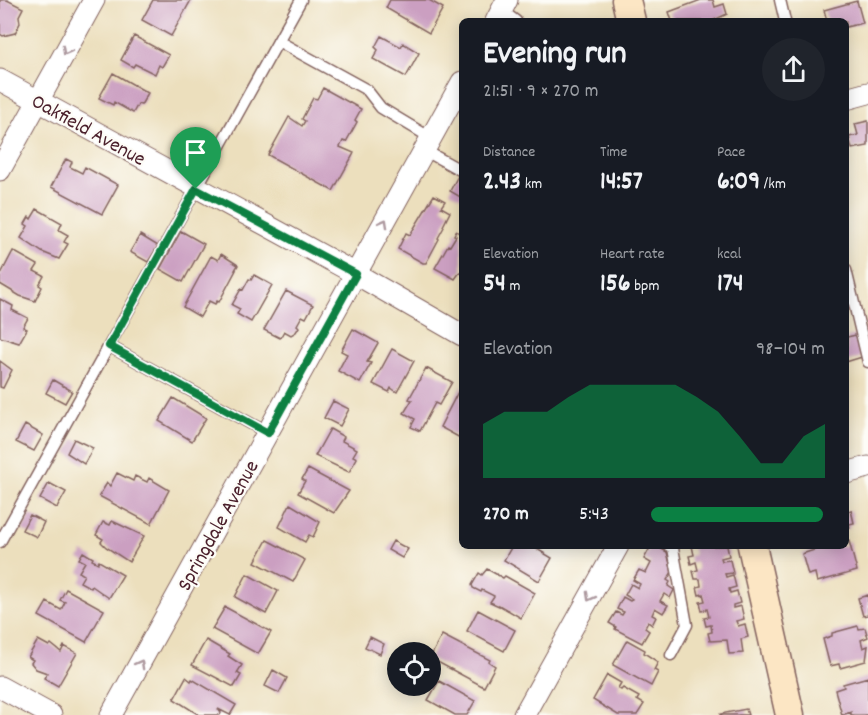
<!DOCTYPE html>
<html lang="en">
<head>
<meta charset="utf-8">
<style>
  body { margin:0; font-family:Dekko,sans-serif; background:#20242c; color:#f1f3f6; height:100vh; display:flex; flex-direction:column; font-size:22px; white-space:nowrap }
  * { box-sizing:border-box; margin:0 }
  p { font-size:20px; color:#9ea1a6 }
  .icon { flex:none; width:33px; height:33px; fill:none; stroke:currentColor; stroke-width:2; stroke-linecap:round; stroke-linejoin:round }
  .map { position:relative; flex:1; overflow:hidden }
  .sheet { position:absolute; left:459px; top:18px; width:390px; height:531px; display:flex; flex-direction:column; background:#171b24; border-radius:9px; box-shadow:0 3px 15px #0003 }
  .sheet>* { flex:none }
  .tools { position:absolute; left:387px; top:642px; display:grid; gap:12px }
  .tools a { display:grid; place-items:center; width:54px; height:54px; border-radius:50%; background:#171b24; box-shadow:0 3px 15px #0003; font-size:30px }
  .pin { position:absolute; display:grid; place-items:center; width:51px; height:51px; color:#fff; margin:-62px -26px; border-radius:50% 50% 50% 0; rotate:-45deg; box-shadow:0 0 6px #0007 }
  .pin .icon { rotate:45deg }
  .round { display:grid; place-items:center; flex:none; width:63px; height:63px; border-radius:32px; background:#20242c }
  .head { display:flex; align-items:center; justify-content:space-between; height:102px; padding:0 24px }
  h1 { font-size:33px; font-weight:700; line-height:45px }
  .stats { display:grid; grid-template-columns:repeat(3,1fr); gap:9px; height:102px; padding:6px 24px }
  .stats div { display:grid; align-content:center }
  .stats b { font-size:26px; font-weight:700 }
  .stats small { font-size:16px; font-weight:400 }
  .stats p { font-size:16px }
  .chart { height:168px; padding:12px 24px }
  .chart p { display:flex; justify-content:space-between }
  .chart svg { width:100%; height:108px; margin-top:6px; fill:#0b8043; opacity:.7 }
  ul { padding:0 24px; list-style:none; font-size:20px }
  li { display:grid; grid-template-columns:96px 72px 1fr; align-items:center; height:45px }
  li i { height:15px; border-radius:8px; background:#0b8043 }
  .map>svg:first-child { display:block }
  .building { fill:#cb9fc1 }
  .lines { fill:none; stroke-linecap:round; stroke-linejoin:round }
  .lane-casing { stroke:#83625e; stroke-width:13 }
  .street-casing { stroke:#83625e; stroke-width:23 }
  .secondary-casing { stroke:#83625e; stroke-width:31 }
  .lane { stroke:#fff; stroke-width:10 }
  .street { stroke:#fff; stroke-width:21 }
  .secondary { stroke:#fce6c4; stroke-width:28 }
  .oneway { stroke:#ae9aa0 }
  .route-casing { stroke:#fff; stroke-width:12 }
  .route { stroke:#0b8043; stroke-width:8 }
  .labels { text-anchor:middle; stroke-width:4.5; stroke-linejoin:round; paint-order:stroke }
  .street-label { font-size:21px; fill:#4a1f2b; stroke:#fdfcf7 }
</style>
</head>
<body>
<div class="map">
<svg width="868" height="715" viewBox="0 0 868 715">
  <rect width="100%" height="100%" fill="#fdfcf7"/>
  <filter id="ink" filterUnits="userSpaceOnUse"><feTurbulence type="fractalNoise" baseFrequency=".0167" numOctaves="2"/><feDisplacementMap in="SourceGraphic" scale="12" xChannelSelector="R" yChannelSelector="G"/><feConvolveMatrix kernelMatrix="1 2 1 2 8 2 1 2 1" color-interpolation-filters="sRGB"/></filter>
  <filter id="wash" filterUnits="userSpaceOnUse"><feTurbulence type="fractalNoise" baseFrequency=".008" numOctaves="4" result="noise"/><feDisplacementMap in="SourceGraphic" scale="24" xChannelSelector="R" yChannelSelector="G"/><feGaussianBlur stdDeviation="1.35" result="paint"/><feColorMatrix in="noise" values="0 0 0 0 0 0 0 0 0 0 0 0 0 0 0 0 0 1.4 0 .05"/><feComposite in="paint" operator="in"/></filter>
  <g filter="url(#wash)">
    <rect width="100%" height="100%" fill="#ecdfbd"/>
    <g id="blocks">
      <!-- building -->
      <path class="building" d="M0,0H7L23,8L19,16L20,23L15,33L3,36L0,34Z
        M153,0H191L171,36L142,20Z
        M390,0H429L443,8L429,33L386,8Z
        M701,0H713L715,7L724,4L727,14L712,21H672L669,12Z
        M857,1L863,23L846,27V21H827L824,10Z
        M134,36L169,55L162,67L159,65L155,74L135,64L133,67L121,60Z
        M381,36L401,47L403,43L419,53L406,77L373,59L378,50L375,47Z
        M113,73L148,93L141,105L138,104L133,113L114,102L113,105L99,98Z
        M323,88L361,109L355,120L357,122L346,142L343,141L340,147L354,153L333,191L268,155L289,117L302,126L305,121L302,119L313,98L317,99Z
        M868,121V146L852,149L849,137L858,135L855,124Z
        M66,159L72,162L70,167L82,173L85,167L118,185L102,214L51,187Z
        M459,174L462,176V198L450,191Z
        M434,195L445,201L441,207L450,212L443,226L444,227L438,238L439,239L426,263H423L398,249L406,233L410,235Z
        M37,209L62,223L59,230L68,235L64,242L68,244L59,259L42,252L21,238L28,226L25,224L29,217L31,219Z
        M181,231L204,244L183,282L160,269Z
        M456,231L462,235V273L460,272L455,279L435,268L448,245L450,246L456,236L454,235Z
        M140,235L158,246L148,262L130,252Z
        M13,251L38,265L34,271L44,276L39,285L42,287L35,301L20,296L0,284V276Z
        M221,254L238,265L235,270H236L219,302L217,301L215,304L209,301L200,317L183,307L211,256L218,260Z
        M254,275L272,285L251,322L237,314L240,309L232,305L241,289L243,290L249,279L251,280Z
        M286,291L313,305L306,318L302,316L297,325L299,327L296,332L291,335L284,331L280,338L264,330Z
        M0,299L13,306L12,310L28,318L23,327L27,329L19,343L0,337Z
        M353,329L378,343L367,362L371,363L360,383L338,371L347,354L341,351Z
        M856,335L862,357L846,362L847,337Z
        M392,349L414,361L397,392L391,388L389,392L373,384Z
        M0,361L12,370L3,388L0,387Z
        M426,368L452,382L439,405L435,403L420,431L411,427L415,419L404,413L412,400L409,399Z
        M53,380L72,391L65,403L46,393Z
        M462,384V439L440,427Z
        M173,398L206,418L192,441L159,421Z
        M333,401L349,409L340,426L324,418Z
        M25,425L43,435L34,451L16,442Z
        M330,429L344,437L342,441L357,449L353,456L357,458L349,472L315,456Z
        M74,439L93,448L84,464L67,453Z
        M308,469L349,491L334,513L298,493L305,481L302,479Z
        M117,473L133,481L135,476L147,482L149,478L169,490L151,524L99,496L107,483L110,486Z
        M49,483L66,492L57,508L40,499Z
        M290,504L320,522L313,537L309,535L305,542L279,527Z
        M851,510L854,523L849,524L850,528L846,529V512Z
        M30,515L44,522L37,537L22,530Z
        M112,521L144,536L129,562L106,547L101,542L103,539L96,535L103,522L110,525Z
        M267,540L305,560L293,582L255,562Z
        M393,541L408,549L402,558L388,550Z
        M849,541L857,571L817,582L815,573L808,575L802,554L826,546H846V542Z
        M512,546H532L552,558L539,581L504,560Z
        M651,546H656L667,552L672,572L667,580L670,582L668,586L674,590L670,598L664,594L660,601L668,605L663,613L655,608L652,615L656,617L652,625L648,622L645,628L649,631L642,643L615,629L616,627L609,623L616,612L622,615L624,612L617,609L623,597L630,601L632,599L625,595L631,584L638,588L640,584L633,580L639,570L646,573L651,563L644,559Z
        M692,546H727L729,556L721,558L722,561L730,560L733,573L725,574L726,577L733,575L736,587L729,589L730,593L737,591L740,603L733,605V608L741,606L744,619L736,621L738,626L745,624L748,637L741,639L743,653L729,654L727,640L710,641L708,633L712,632L711,625L706,626L704,618L709,617L707,609L702,611L700,602L705,601L703,594L699,595L697,587L701,586L700,579H695L693,571L698,570L696,562L691,564L689,556L694,555Z
        M83,552L93,558L92,560L98,563L99,561L123,575L109,598L92,586L91,588L80,582L84,575L79,572L85,562L79,559Z
        M487,569L503,578L505,576L535,593L521,618L499,605V606L490,602L494,596L482,590L481,592L473,588L472,585L479,573L482,575Z
        M247,574L278,591L266,614L235,597Z
        M66,589L104,610L86,642L39,616L47,602L61,610L65,602L60,600Z
        M868,595V615L863,616L858,598Z
        M225,607L271,632L258,654L212,629Z
        M478,610L515,630L504,651L467,631Z
        M858,626L859,629L865,628L868,637L861,640L863,648L868,646L866,661L840,668L839,664L830,666L823,639L832,636V633Z
        M442,635L490,660L489,662L495,666L484,687L430,658Z
        M370,637L384,644L380,654L365,647Z
        M38,640L49,646L51,644L61,652L64,646L77,653L58,686L44,678L47,673L36,669L31,663L33,660L28,657Z
        M206,640L230,654L228,656L242,665L237,673L241,675L234,687L192,665Z
        M627,640L645,650L644,653L658,662L654,670L658,672L651,686L613,665Z
        M273,670L287,678L279,693L265,686Z
        M607,675L621,683L618,688L621,690L623,688L639,697L637,700L644,704L637,715H618L593,700Z
        M186,677L191,681L192,679L236,705L230,715L218,709L221,713L220,715H199L174,699Z
        M868,677V715H851V712L842,715L835,690L844,687L843,684Z
        M439,681L475,701L467,715H455L428,700Z
        M746,709L748,715H720V714Z"/>
    </g>
  </g>
  <g filter="url(#ink)">
    <use href="#blocks" fill-opacity="0" stroke="#83625e" stroke-width="1.5"/>
    <g class="lines">
      <defs>
        <path id="lane" d="M780,0L785,21
          M501,10L516,21
          M278,41L367,90L381,108L431,138
          M424,150L462,171
          M846,270L868,362
          M109,346L268,433
          M0,542L301,0
          M669,546L673,548L687,625L671,655"/>
        <path id="street" d="M496,21L507,0
          M0,80L356,274L462,335
          M846,99L868,93
          M0,170L94,0
          M846,473L868,467
          M0,687L51,715
          M111,715L462,82
          M524,715L618,546"/>
        <path id="secondary" d="M626,0L631,21
          M752,546L790,715"/>
      </defs>
      <!-- lane casing -->
      <use href="#lane" class="lane-casing"/>
      <!-- street casing -->
      <use href="#street" class="street-casing"/>
      <!-- secondary casing -->
      <use href="#secondary" class="secondary-casing"/>
      <!-- lane -->
      <use href="#lane" class="lane"/>
      <!-- street -->
      <use href="#street" class="street"/>
      <!-- secondary -->
      <use href="#secondary" class="secondary"/>
    </g>
    <!-- one-way arrows -->
    <defs><path id="oneway-chevron" d="M-2-3.5L2.5 0L-2 3.5" fill="none" stroke-width="1.6" stroke-linecap="round" stroke-linejoin="round" transform="scale(1.5)"/></defs>
    <g class="oneway">
      <use href="#oneway-chevron" transform="translate(66 51) rotate(119)"/>
      <use href="#oneway-chevron" transform="translate(384 223) rotate(-61)"/>
      <use href="#oneway-chevron" transform="translate(590 597) rotate(119)"/>
      <use href="#oneway-chevron" transform="translate(140 664) rotate(-61)"/>
    </g>
  </g>
  <g class="lines" filter="url(#ink)">
    <defs>
      <path id="route" d="M196,189L356,274L268,433L109,346Z"/>
    </defs>
    <!-- route casing -->
    <use href="#route" class="route-casing"/>
    <!-- route -->
    <use href="#route" class="route"/>
  </g>
  <g class="labels">
    <!-- street labels -->
    <g class="street-label">
      <text transform="translate(89 129) rotate(29)" y="7">Oakfield Avenue</text>
      <text transform="translate(217 525) rotate(-61)" y="7">Springdale Avenue</text>
    </g>
  </g>
</svg>
<div class="tools">
<a><svg class="icon" aria-label="locate" viewBox="0 0 24 24"><circle cx="12" cy="12" r="6"/><path d="M12 2v4M12 18v4M2 12h4M18 12h4"/></svg></a>
</div>
<div class="pin" style="left:196px;top:189px;background:#1e9e55"><svg class="icon" aria-label="arrive" viewBox="0 0 24 24"><path d="M6 21V4h12l-3 4 3 4H6"/></svg></div>
<section class="sheet">
<div class="head"><div><h1>Evening run</h1><p>21:51 · 9 × 270 m</p></div><a class="round"><svg class="icon" aria-label="share" viewBox="0 0 24 24"><path d="M12 15V3M7 8l5-5 5 5M5 13v7h14v-7"/></svg></a></div>
<div class="stats">
<div><p>Distance</p><b>2.43<small> km</small></b></div>
<div><p>Time</p><b>14:57</b></div>
<div><p>Pace</p><b>6:09<small> /km</small></b></div>
</div>
<div class="stats">
<div><p>Elevation</p><b>54<small> m</small></b></div>
<div><p>Heart rate</p><b>156<small> bpm</small></b></div>
<div><p>kcal</p><b>174</b></div>
</div>
<div class="chart"><p><span>Elevation</span>98–104 m</p>
<svg viewBox="0 0 160 44" preserveAspectRatio="none"><path d="M0 44V22L10 17L20 17L30 17L40 11L50 6L60 6L70 6L80 6L90 6L100 11L110 17L120 27L130 38L140 38L150 27L160 22V44z"/></svg>
</div>
<ul>
<li><b>270 m</b>5:43<i style="width:99%"></i></li>
</ul>
</section>
</div>
</body>
</html>
